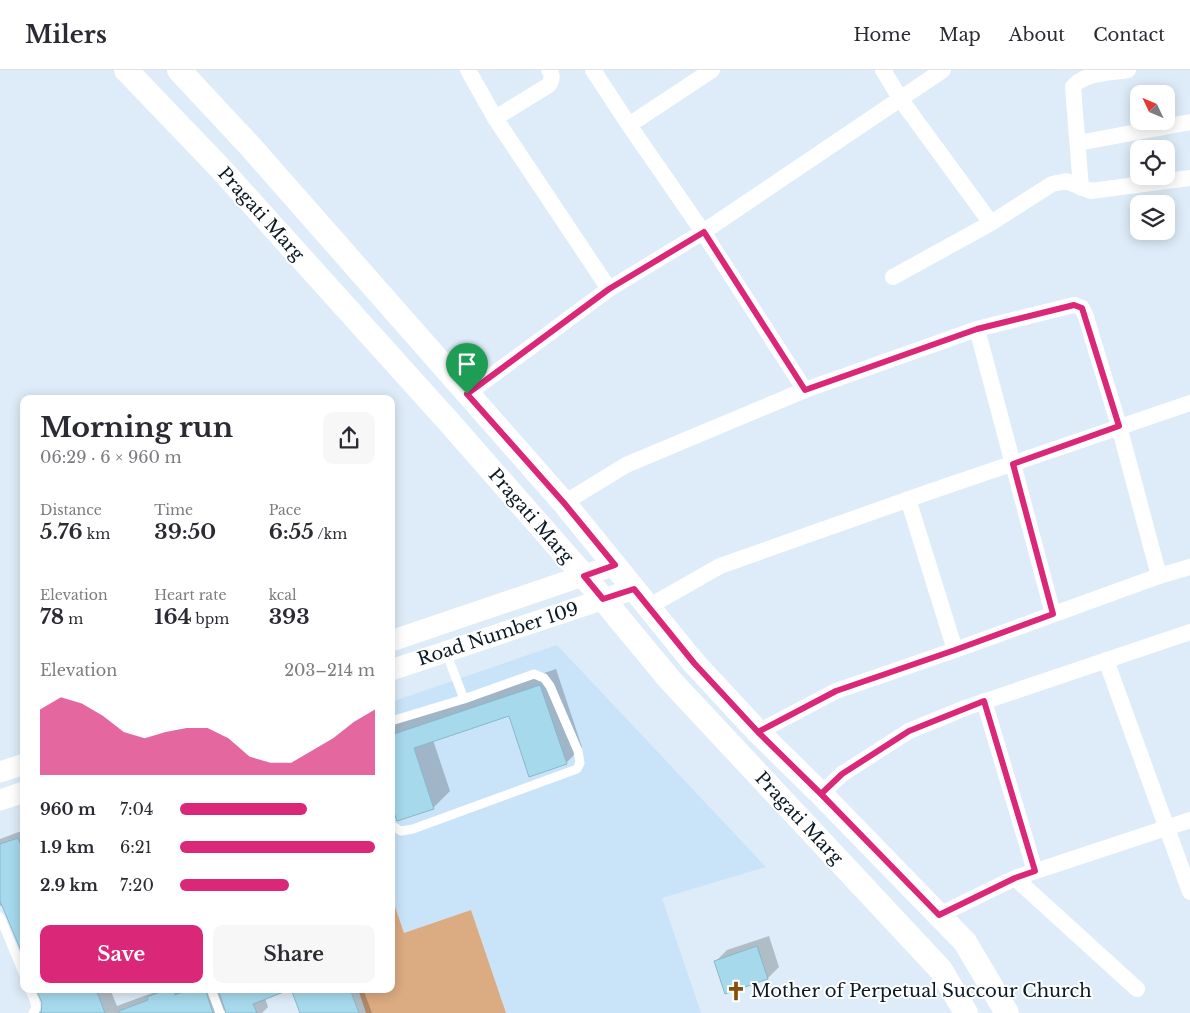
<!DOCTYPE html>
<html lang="en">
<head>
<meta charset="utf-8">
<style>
  body { margin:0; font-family:"Libre Baskerville",serif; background:#f7f7f7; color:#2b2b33; height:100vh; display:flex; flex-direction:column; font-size:19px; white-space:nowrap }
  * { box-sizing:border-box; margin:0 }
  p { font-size:16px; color:#7c7c81 }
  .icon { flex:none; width:28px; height:28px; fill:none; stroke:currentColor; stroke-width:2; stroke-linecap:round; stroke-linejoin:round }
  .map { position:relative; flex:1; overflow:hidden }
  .drawer { position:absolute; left:20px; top:325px; width:375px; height:598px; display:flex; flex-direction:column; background:#fff; border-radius:10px; box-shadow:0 2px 12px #0003 }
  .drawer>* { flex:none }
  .needle { width:32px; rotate:314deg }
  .controls { position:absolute; left:1130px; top:15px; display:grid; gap:10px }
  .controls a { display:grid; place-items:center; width:45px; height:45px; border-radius:10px; background:#fff; box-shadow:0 2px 12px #0003; font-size:25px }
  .pin { position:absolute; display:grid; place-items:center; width:42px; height:42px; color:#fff; margin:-51px -21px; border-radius:50% 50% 50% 0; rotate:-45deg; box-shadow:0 0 5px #0007 }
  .pin .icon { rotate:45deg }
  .round { display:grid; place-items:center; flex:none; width:52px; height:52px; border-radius:10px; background:#f7f7f7 }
  .headline { display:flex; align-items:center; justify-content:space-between; height:85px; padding:0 20px }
  h1 { font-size:28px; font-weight:800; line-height:38px }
  .figures { display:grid; grid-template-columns:repeat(3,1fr); gap:8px; height:85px; padding:5px 20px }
  .figures div { display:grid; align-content:center }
  .figures b { font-size:21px; font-weight:800 }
  .figures small { font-size:14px; font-weight:400 }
  .figures p { font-size:14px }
  .chart { height:140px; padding:10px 20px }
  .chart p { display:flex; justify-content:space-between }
  .chart svg { width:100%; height:90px; margin-top:5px; fill:#db2777; opacity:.7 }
  .button { display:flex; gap:10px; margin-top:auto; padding:10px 20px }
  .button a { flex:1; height:58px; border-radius:10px; background:#db2777; color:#fff; font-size:20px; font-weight:800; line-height:58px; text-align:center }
  .button a+a { background:#f7f7f7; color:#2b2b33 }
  ul { padding:0 20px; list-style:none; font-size:16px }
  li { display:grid; grid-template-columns:80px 60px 1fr; align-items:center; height:38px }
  li i { height:12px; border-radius:6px; background:#db2777 }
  header { display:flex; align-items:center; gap:30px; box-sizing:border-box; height:70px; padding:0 25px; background:#fff; border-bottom:1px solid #e1e1e2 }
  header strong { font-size:24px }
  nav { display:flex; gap:28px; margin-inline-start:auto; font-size:18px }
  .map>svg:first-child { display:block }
  .built { fill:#c9e3f9 }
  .green { fill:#dbab81 }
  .shadow { fill:#0003 }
  .building { fill:#a6d9ec; stroke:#87b8ca }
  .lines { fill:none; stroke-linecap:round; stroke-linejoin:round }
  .service { stroke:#fff; stroke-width:9 }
  .minor { stroke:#fff; stroke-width:16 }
  .tertiary { stroke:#fff; stroke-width:21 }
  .secondary { stroke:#fff; stroke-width:24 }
  .route-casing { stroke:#fff; stroke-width:10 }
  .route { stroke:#db2777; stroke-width:6 }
  .labels { text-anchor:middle; stroke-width:4; stroke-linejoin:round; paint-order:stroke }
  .street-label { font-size:18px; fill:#0c1a25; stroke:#fff }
  .poi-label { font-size:18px; fill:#0c1a25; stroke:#fff; text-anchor:start }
</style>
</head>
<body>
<header>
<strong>Milers</strong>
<nav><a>Home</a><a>Map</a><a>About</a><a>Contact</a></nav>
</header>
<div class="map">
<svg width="1190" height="943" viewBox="0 0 1190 943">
  <rect width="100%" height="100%" fill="#ddecf8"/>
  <!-- built -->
  <path class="built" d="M557,575L766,797L662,828L701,943H506L471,840L404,863L391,825V632Z"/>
  <!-- green -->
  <path class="green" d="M391,825L404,863L471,840L506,943H366L358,919H391Z"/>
  <!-- shadow -->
  <path class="shadow" d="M556,599L582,677L566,693L510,644L433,670L450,721L434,737L398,750L391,730V655Z
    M24,760V885L3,835L0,836V769Z
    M769,866L779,897L768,908L726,922L716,891L727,880Z
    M37,919H110L117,936L152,923L156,919H290L265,928L268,937L262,943H227V938L222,943H36L43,940L42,929Z
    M293,919H363L372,943H302Z"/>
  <!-- building -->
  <path class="building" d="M540,615L567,694L529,707L509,646L414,678L434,739L397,751L391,734V665Z
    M18,768L24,783V888L0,831V774Z
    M757,876L768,909L725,924L714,891Z
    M36,919H96L105,943H41L42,933Z
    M168,919H173L175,925L191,919H205L213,943H119V941L148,930L147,927Z
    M218,919H289V920L253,934L257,943H226Z
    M291,919H350L359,943H300Z"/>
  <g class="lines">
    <!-- service -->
    <path class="service" d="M446,582L464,629
      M391,651L464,629L534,604L544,608L550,616L578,681L580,693L577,699L413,759L401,761L391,755
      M0,847L24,905
      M29,919C32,926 40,937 33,943
      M211,919L220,943"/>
    <!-- minor -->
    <path class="minor" d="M468,0L495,48L609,219
      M593,0L629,55L703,162L805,320
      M883,0L901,30L991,153
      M495,48L549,15C552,10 553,5 549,0
      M629,55L712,0
      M1078,73L1190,52
      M1081,118L1073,17C1083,3 1111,3 1128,0
      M893,207L991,153L1052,114L1066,111L1091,121L1190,108
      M977,259L1053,544
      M467,324L609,219L703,162L943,0
      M908,429L955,580
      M564,433L626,395L805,320L977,259L1074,235L1082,238L1086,247L1119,356L1159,506
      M648,537L720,496L929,422L1190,333
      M1106,590L1190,822
      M984,631L1035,801
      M758,662L836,621L955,580L1159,506L1190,497
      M821,724L842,704L909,661L965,638L1190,562
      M1015,808L1137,919
      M939,845L1015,808L1190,750"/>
    <!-- tertiary -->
    <path class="tertiary" d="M391,571L615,495
      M391,600L634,519
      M0,702L24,694
      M0,730L24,722"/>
    <!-- secondary -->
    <path class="secondary" d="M126,0L221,99L449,352L584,506L670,610L941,900L966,943
      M179,0L249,75L564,433L694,593L758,662L821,724L965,872L1007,943"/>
  </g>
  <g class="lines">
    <defs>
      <path id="route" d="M467,324L564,433L615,495L584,506L603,529L634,519L694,593L758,662L821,724L939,845L1015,808L1035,801L984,631L909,661L842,704L821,724L758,662L836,621L955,580L1053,544L1013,394L1119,356L1082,238L1074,235L977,259L805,320L704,162L609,219L467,324"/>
    </defs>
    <!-- route casing -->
    <use href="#route" class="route-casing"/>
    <!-- route -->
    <use href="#route" class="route"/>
  </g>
  <!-- icons -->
  <defs>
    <symbol id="church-bare" viewBox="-9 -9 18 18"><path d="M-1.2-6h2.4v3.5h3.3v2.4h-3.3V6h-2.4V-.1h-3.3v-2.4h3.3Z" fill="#894f08" stroke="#fff" stroke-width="2.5" paint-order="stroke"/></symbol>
  </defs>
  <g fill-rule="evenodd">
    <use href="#church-bare" x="722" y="907" width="28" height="28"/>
  </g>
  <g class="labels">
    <!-- street labels -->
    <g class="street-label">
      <text transform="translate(261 144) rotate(48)" y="6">Pragati Marg</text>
      <text transform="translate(531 446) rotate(49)" y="6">Pragati Marg</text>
      <text transform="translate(498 564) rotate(-18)" y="6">Road Number 109</text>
      <text transform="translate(799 748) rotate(47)" y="6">Pragati Marg</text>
    </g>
    <!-- poi labels -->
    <g class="poi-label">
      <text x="751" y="927">Mother of Perpetual Succour Church</text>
    </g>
  </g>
</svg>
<div class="controls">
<a><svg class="needle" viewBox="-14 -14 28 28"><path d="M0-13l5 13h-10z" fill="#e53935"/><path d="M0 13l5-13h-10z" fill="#7c7c81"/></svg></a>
<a><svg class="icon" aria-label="locate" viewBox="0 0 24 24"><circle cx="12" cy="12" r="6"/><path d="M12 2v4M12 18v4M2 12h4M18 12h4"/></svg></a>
<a><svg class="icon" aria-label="layers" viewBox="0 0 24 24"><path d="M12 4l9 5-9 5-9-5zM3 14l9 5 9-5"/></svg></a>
</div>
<div class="pin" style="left:467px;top:324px;background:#1e9e55"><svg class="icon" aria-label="arrive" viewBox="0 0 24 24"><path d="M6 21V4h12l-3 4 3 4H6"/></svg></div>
<section class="drawer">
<div class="headline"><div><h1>Morning run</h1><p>06:29 · 6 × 960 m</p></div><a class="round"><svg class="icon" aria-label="share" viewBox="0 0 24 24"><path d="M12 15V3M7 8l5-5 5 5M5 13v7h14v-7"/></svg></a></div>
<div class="figures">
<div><p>Distance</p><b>5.76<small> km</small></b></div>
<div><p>Time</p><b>39:50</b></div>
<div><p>Pace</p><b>6:55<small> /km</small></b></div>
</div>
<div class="figures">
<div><p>Elevation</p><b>78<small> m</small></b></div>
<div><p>Heart rate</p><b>164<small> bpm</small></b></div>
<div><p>kcal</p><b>393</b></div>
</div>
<div class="chart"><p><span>Elevation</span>203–214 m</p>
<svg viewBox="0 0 160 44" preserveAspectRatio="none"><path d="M0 44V12L10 6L20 9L30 15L40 23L50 26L60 23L70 21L80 21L90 26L100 35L110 38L120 38L130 32L140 26L150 18L160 12V44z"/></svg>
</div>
<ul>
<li><b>960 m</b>7:04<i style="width:65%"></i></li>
<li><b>1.9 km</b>6:21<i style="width:100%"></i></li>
<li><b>2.9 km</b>7:20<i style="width:56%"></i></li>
</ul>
<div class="button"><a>Save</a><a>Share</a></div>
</section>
</div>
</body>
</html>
